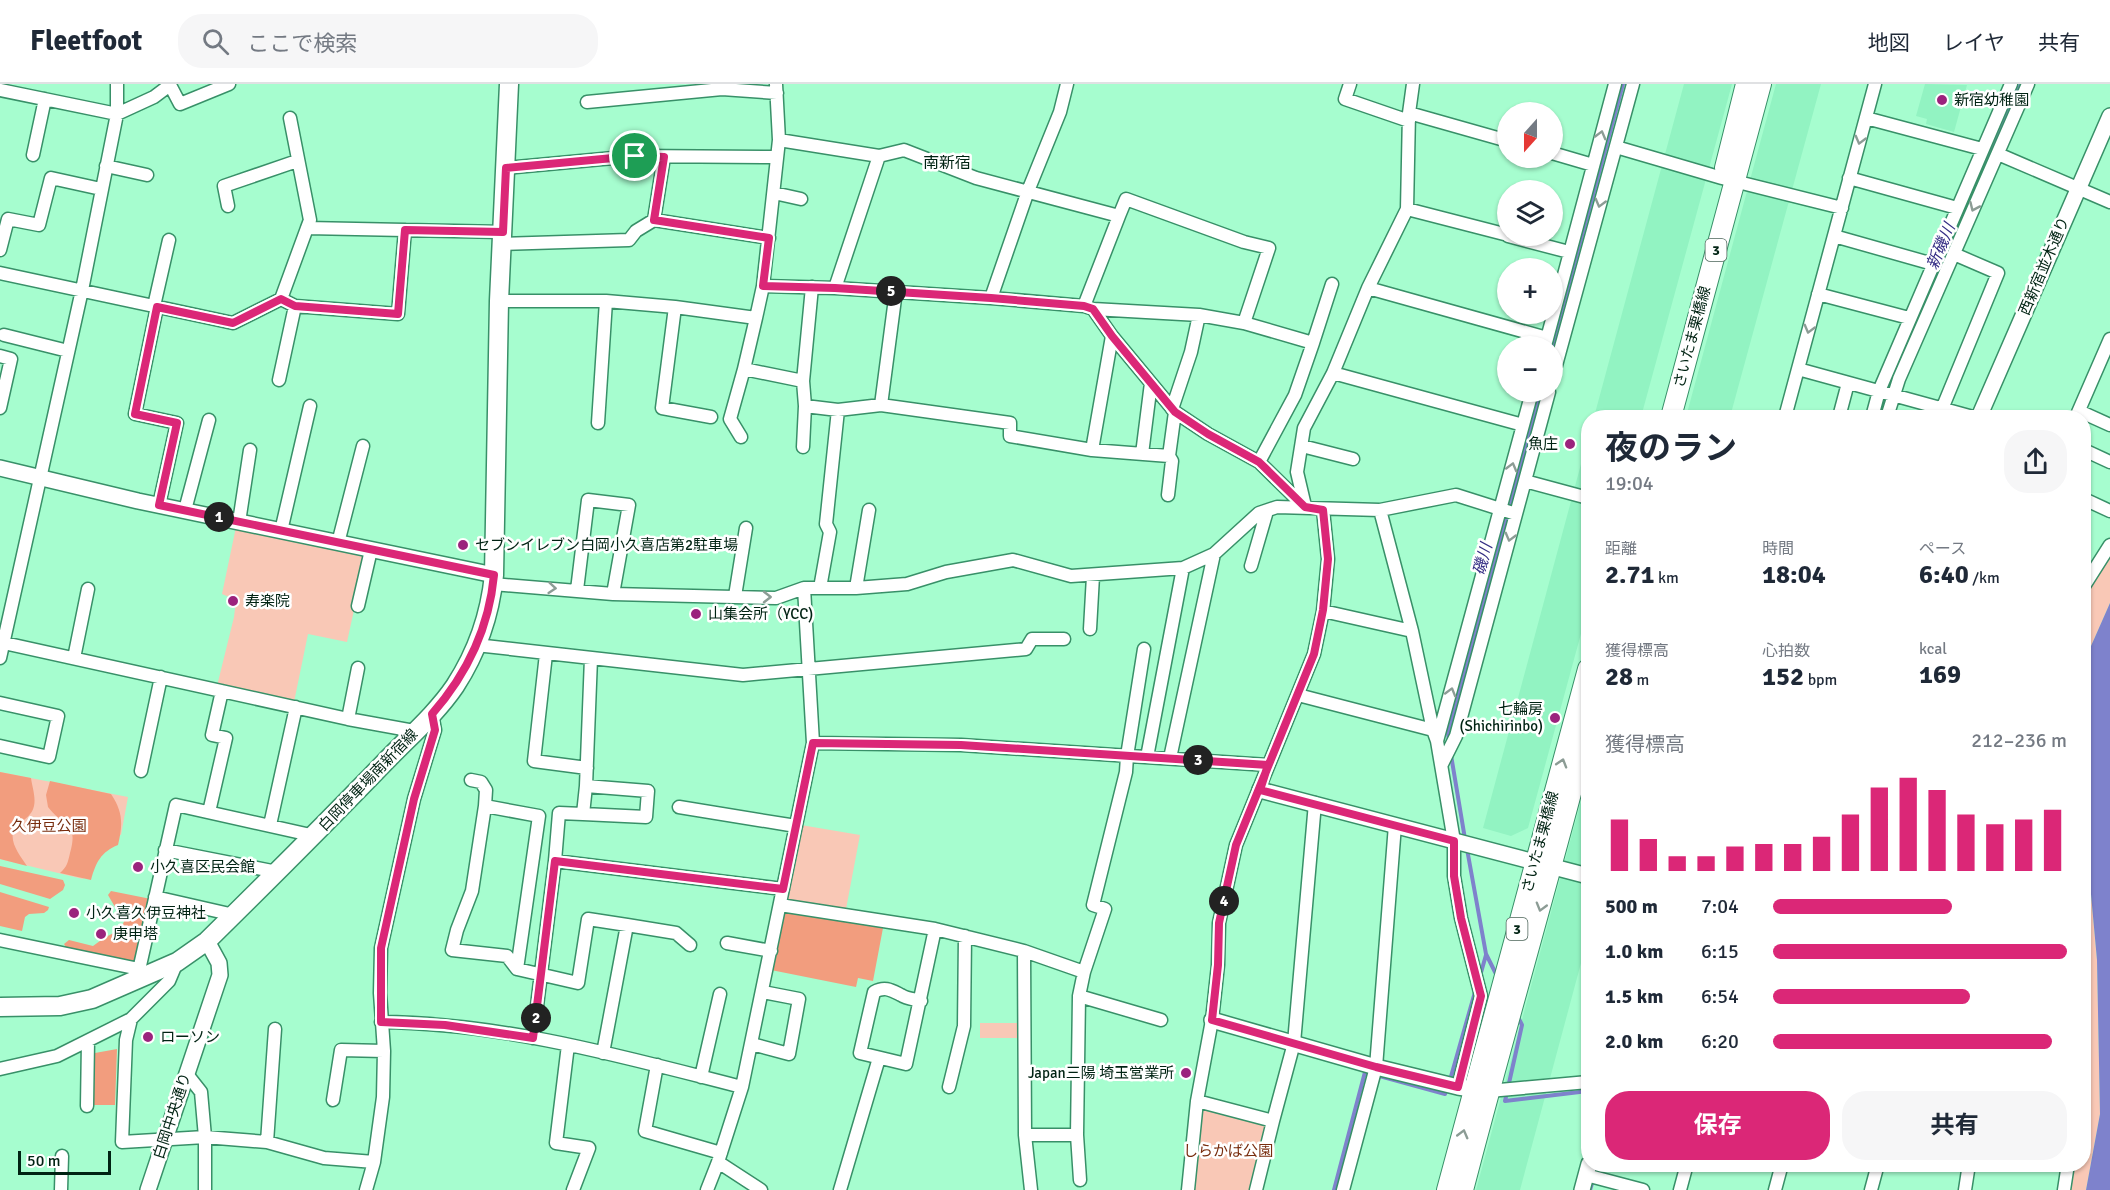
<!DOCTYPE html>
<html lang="ja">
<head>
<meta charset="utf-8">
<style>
  body { margin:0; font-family:Signika,"Noto Sans JP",sans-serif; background:#f6f6f7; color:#1f2937; height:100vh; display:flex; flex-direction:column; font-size:22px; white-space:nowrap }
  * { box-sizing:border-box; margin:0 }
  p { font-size:20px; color:#747a83 }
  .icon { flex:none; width:33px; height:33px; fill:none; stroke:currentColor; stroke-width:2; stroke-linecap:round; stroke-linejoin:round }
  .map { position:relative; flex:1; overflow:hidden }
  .panel { position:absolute; left:1581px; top:326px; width:510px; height:762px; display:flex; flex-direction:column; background:#fff; border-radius:24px; box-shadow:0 2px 4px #0004 }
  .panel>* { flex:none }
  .needle { width:39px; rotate:201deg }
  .buttons { position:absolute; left:1497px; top:18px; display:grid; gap:12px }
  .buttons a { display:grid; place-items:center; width:66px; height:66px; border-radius:50%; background:#fff; box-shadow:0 2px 4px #0004; font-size:30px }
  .scale { position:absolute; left:18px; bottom:15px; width:93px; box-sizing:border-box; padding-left:6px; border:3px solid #002313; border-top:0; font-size:16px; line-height:21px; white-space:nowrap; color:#002313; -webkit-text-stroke:4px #fff; paint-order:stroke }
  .pin { position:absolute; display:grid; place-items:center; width:51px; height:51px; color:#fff; margin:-26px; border:3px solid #fff; border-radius:50%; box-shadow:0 2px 6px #0007 }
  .km { position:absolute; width:30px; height:30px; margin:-15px; border-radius:50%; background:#222; color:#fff; font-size:16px; line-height:30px; text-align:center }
  .round { display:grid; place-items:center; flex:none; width:63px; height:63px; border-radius:24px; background:#f6f6f7 }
  .headline { display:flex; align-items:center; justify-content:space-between; height:102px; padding:0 24px }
  h1 { font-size:33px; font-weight:700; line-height:45px }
  .metrics { display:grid; grid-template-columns:repeat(3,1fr); gap:9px; height:102px; padding:6px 24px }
  .metrics div { display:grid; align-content:center }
  .metrics b { font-size:26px; font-weight:700 }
  .metrics small { font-size:16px; font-weight:400 }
  .metrics p { font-size:16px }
  .chart { height:168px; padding:12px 24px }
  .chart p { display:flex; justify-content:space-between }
  .chart svg { width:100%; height:108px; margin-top:6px; stroke:#db2777; stroke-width:6 }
  .cta { display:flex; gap:12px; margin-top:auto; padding:12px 24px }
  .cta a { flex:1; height:69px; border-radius:24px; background:#db2777; color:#fff; font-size:24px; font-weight:700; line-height:69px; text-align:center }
  .cta a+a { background:#f6f6f7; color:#1f2937 }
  ul { padding:0 24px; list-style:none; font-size:20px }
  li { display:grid; grid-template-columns:96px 72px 1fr; align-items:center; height:45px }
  li i { height:15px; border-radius:8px; background:#db2777 }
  header { display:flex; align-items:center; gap:36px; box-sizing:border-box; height:84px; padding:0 30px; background:#fff; border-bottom:2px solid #e0e1e3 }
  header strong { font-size:28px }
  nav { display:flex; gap:33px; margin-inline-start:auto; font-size:21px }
  .search { width:420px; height:54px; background:#f6f6f7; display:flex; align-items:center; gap:15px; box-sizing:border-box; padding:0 21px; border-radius:24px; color:#747a83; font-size:22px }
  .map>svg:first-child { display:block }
  .built { fill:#92f3c2 }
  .green { fill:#f9c8b6 }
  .forest { fill:#f29d7e }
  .water { fill:#7e82cc }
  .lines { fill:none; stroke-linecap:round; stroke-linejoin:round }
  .stream { stroke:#7e82cc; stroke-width:4 }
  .minor-casing { stroke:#389068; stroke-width:15 }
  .tertiary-casing { stroke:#389068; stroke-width:18 }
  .secondary-casing { stroke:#389068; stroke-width:21 }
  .primary-casing { stroke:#389068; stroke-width:22 }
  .minor { stroke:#fff; stroke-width:12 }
  .tertiary { stroke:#fff; stroke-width:15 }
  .secondary { stroke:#fff; stroke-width:18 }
  .primary { stroke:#fff; stroke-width:20 }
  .oneway { stroke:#8c9c95 }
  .route-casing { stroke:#fff; stroke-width:12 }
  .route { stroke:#db2777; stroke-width:8 }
  .poi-dot { fill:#9b237d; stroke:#fff; stroke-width:2 }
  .labels { text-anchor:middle; stroke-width:5; stroke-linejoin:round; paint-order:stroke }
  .shield { fill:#fff; stroke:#4c655a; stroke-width:1.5 }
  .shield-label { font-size:14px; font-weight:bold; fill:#002313 }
  .poi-label { font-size:15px; fill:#002313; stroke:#fff; text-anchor:start }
  .street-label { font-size:15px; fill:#002313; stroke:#fff }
  .park-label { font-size:15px; fill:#782d0e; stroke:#fff }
  .neighbourhood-label { font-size:16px; fill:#002313; stroke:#fff }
  .water-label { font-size:16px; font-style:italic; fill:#342d84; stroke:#fff }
</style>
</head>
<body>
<header>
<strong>Fleetfoot</strong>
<div class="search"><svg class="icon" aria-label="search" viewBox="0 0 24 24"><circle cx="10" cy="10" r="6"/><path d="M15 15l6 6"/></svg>ここで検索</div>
<nav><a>地図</a><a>レイヤ</a><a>共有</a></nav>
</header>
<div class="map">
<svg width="2110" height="1106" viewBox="0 0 2110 1106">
  <rect width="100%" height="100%" fill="#a6fdcf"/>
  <!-- built -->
  <path class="built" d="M1684,0H1732L1641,333H1594Z
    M1776,0H1821L1730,333H1686Z
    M1925,0L1967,1L1954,48L1926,40L1927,35L1916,32Z
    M1588,354V524L1528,744L1511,752L1483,744Z
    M1588,691V853L1520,1106H1476Z"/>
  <!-- green -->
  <path class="green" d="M236,443L366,471L347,558L308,550L294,618L217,602L234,533L236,516L222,510Z
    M2110,466V519L2084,578V516Z
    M0,688L128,713L121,751L93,745L83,795L0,775Z
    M2084,733L2097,876L2100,1030L2086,1106H2069L2074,1080H2084Z
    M801,741L860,751L846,825L785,816Z
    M980,939H1018V954H980Z
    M1203,1026L1265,1042L1250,1106H1194Z"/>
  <!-- forest -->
  <path class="forest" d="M0,688L31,694C32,702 36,713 34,722C32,731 25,735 19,740C4,752 19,770 27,782L0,775Z
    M50,697L111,710C123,728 123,740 118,761C101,768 96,778 91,796L60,789C67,783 68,778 70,769C79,737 63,743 48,723L46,711Z
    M0,782L63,796L65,801L63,806L50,815L0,800Z
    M111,807L151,815L137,874L131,879L67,865L64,860L69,856L93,862L104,854L121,845L125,835L119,830L108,811Z
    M0,808L49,823L48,826L44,829L29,830L25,833L22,847L0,842Z
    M784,824L883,844L873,897L858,894L856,903L771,886Z
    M117,965L115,1021H92L95,969Z"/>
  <!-- water -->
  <path class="water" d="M2110,519V1106H2086L2100,1030L2097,876L2084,733V578Z"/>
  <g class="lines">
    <!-- stream -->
    <path class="stream" d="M1979,97L2021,0
      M1552,262L1623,0
      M1881,333L1887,311
      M1449,657L1448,649L1540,308
      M1451,671L1465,755
      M1467,765L1486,870L1497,892
      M1480,892L1486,871
      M1518,933L1522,941L1505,1017L1588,1007
      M1450,996L1475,908
      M1334,1106L1365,988L1445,1010L1448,1003
      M1590,1106L1598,1080"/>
    <defs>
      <path id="minor" d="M1350,0L1345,15L1409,37
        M0,6L117,30L154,13L170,1L180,20L229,0
        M587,18L722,5L777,9
        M1409,29L1508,57
        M290,34L310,136L307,144
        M1866,34L1982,65
        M779,56L879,72L835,204
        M1616,63L1722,94L1842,124
        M1552,69L1593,81
        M1998,70L2110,118
        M33,71L45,15
        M879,72L904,66L976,94L1119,132L1084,222
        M106,82L147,91
        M506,84L635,72L777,73
        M1849,94L1957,124
        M774,109L801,115
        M228,122L224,102L297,77
        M1407,125L1508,151
        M1119,132L1126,115L1244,158L1269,164L1244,239
        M654,136L664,73
        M1508,152L1569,168
        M1834,152L1933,180
        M503,160L629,156L636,147L654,136L769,154
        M0,166L8,135L39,141L51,94L101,105
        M0,189L233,239L281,215L307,144L503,148
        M763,202L779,56L776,0
        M1368,204L1547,254
        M1818,210L1909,234
        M991,214L1028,107L1060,28L1067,0
        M281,215L295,222L398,230L405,146
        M499,217H606L675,223L756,234L763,202L835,204L991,214L1084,222L1093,225L1112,252L1175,328L1208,350L1259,378L1305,423
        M154,222L169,156
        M157,223L135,330L177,339L159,421
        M675,223L662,324L711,333
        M1093,225L1199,231L1244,239L1313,259L1295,311L1259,378
        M756,234L744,285L803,297L805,322L838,326L881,321L1010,339V352L1092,366L1169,372L1175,328
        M4,251L68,267
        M1313,259L1332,200
        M1545,262L1615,0
        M0,272L11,275L0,324
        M1798,285L1973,333
        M1333,289L1523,341
        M279,296L295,222
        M1552,296L1633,0
        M803,297L812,203
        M881,321L896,207
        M1172,325L1191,268L1199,231
        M1942,325L1998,189L1954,170
        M2079,327L2110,341
        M1785,333L1875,0
        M1839,333L1848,299
        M1872,333L1879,307L2011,0
        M1887,333L1899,295L2028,0
        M2076,333L2110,255
        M598,339L606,217
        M741,353L730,335L744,285
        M1302,362L1353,375
        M803,363L805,322
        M1092,366L1112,252
        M2084,366L2110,378
        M1142,370L1151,299
        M1525,397L1588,414
        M1168,411L1172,377L1169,372
        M2084,415L2110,427
        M1305,422L1297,388L1304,344L1333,289L1368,204L1407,125L1409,29L1413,0
        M185,426L209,336
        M1380,426L1412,547L1433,646L1437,657L1454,757V792L1461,834L1481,912L1458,1003
        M239,438L250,366
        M281,447L310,322
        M338,459L363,362
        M1251,482L1267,427
        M493,500L613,510L776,514L804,504
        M2084,502L2110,461
        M820,504L830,448L826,440L838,326
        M856,504L869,426
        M577,506L588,416L629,421L613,510
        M735,512L746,444
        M358,522L371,466
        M1323,527L1412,547
        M1090,545L1093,492
        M0,558L348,635L414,647
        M476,561L743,591L1026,565L1032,555H1064
        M546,570L534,677L587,684
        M0,574L82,206L117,30V0
        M74,574L88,505
        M1298,611L1433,646
        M0,619L58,632L49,673L0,662
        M348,635L358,584
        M1437,657L1532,308
        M813,659L961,661L1268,681
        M1147,673L1183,484
        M1170,674L1214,470
        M1442,680L1456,652L1549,308
        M141,687L161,593
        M471,696L481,698L486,706L485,722
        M679,723L796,742
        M209,728L226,654L212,651L222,607
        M583,730L646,733L648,707L586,702
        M270,741L296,623
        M165,766L277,788
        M555,777L559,729L583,730L586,702L591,574
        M155,813L234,831
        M780,821L935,845L1024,867L1084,888L1079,912L1161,936
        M627,841L676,849L690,861
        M0,856L139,885
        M727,859L771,867
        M1024,867L1025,1051L1031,1106
        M517,885L539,732L485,722L472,807L457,846L452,866L507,872L517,885L578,899L588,835L627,841L603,969
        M1084,888L1105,825L1093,821L1126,688L1127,672L1144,565
        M137,895L176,721L315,752
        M1079,912L1077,1051L1080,1096
        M921,917C914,915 907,915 901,911C891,906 885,902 874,908L860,969L906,980L935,845
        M131,935L126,956L122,1058L205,1053L267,1058L324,1074L374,1078
        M381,938C504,939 624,973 742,1003
        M533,954L555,777L783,805
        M752,960L789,970L799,915L763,908
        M568,961L556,1059L589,1064L573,1106
        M657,981L645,1047L721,1069
        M0,985L57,972L131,935L169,897L177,878
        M186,989L201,1008L205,1053V1106
        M701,993L720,910
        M949,1003L964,942L965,852
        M1489,1007L1588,998
        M333,1016L341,966L384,967
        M1197,1017L1273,1037L1256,1106
        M87,1022L88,957
        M1273,1037L1294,959L1315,719
        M1025,1051H1077
        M267,1058L275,945
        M718,1078L761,1106
        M1586,1091L1643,1106
        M61,1106L62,1072
        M366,1106L374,1078L383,1013L384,967L380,909L381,864L414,715L435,646L432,630
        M707,1106L718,1078L742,1003L813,659L804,504H856L907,500L946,488L1013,476L1071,492L1183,484L1214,470L1259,429L1277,423L1380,426L1456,411L1516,430
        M840,1106L879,974
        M1188,1106L1197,1017L1212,936L1218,881L1219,839L1236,761L1314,570L1323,527L1328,475L1323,426
        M1343,1106L1376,983L1395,741
        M1680,1106L1687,1080
        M1775,1106L1782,1080
        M1871,1106L1878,1080
        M1965,1106L1969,1080
        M2064,1106L2068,1080"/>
      <path id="tertiary" d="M1979,333L2110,32
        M0,384L138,417L494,491
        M1260,706L1588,792
        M1212,936L1376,983L1458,1003L1484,1007
        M148,1106L220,891L219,879L207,857
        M1582,1106L1589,1080"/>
      <path id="secondary" d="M0,923L60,922L92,915L177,878L207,857C267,798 326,739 384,679C408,654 436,630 455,602C477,568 490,531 494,491L499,217L509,0"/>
      <path id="primary" d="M1725,84L1746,0
        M1671,333L1761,0
        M1447,1106L1588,585
        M1463,1106C1503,952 1548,799 1588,645"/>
    </defs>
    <!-- minor casing -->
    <use href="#minor" class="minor-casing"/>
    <!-- tertiary casing -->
    <use href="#tertiary" class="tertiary-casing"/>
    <!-- secondary casing -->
    <use href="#secondary" class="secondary-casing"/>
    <!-- primary casing -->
    <use href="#primary" class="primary-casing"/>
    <!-- minor -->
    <use href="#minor" class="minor"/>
    <!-- tertiary -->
    <use href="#tertiary" class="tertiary"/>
    <!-- secondary -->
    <use href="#secondary" class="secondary"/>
    <!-- primary -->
    <use href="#primary" class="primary"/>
  </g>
  <!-- one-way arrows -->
  <defs><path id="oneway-chevron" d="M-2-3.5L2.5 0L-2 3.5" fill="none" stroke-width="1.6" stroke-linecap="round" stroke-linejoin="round" transform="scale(1.5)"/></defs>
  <g class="oneway">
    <use href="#oneway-chevron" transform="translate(1601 51) rotate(-75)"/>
    <use href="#oneway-chevron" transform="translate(1860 56) rotate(105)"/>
    <use href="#oneway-chevron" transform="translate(1600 119) rotate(105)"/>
    <use href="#oneway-chevron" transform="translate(1974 123) rotate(114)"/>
    <use href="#oneway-chevron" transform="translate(1809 245) rotate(105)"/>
    <use href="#oneway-chevron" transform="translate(1512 383) rotate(-75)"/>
    <use href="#oneway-chevron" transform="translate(1510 453) rotate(105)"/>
    <use href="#oneway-chevron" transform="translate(552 504) rotate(5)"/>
    <use href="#oneway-chevron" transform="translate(767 513)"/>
    <use href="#oneway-chevron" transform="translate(1451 608) rotate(-74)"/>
    <use href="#oneway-chevron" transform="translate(1562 679) rotate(-73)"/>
    <use href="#oneway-chevron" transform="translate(1541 823) rotate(106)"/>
    <use href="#oneway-chevron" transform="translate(1463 1050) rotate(-75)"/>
  </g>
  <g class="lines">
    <defs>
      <path id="route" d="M635,72L506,84L503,148L405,146L398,230L295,222L281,215L233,239L157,223L135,330L177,339L159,421L494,491C489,544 467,590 432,630L435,646L414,715L381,864V938L445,941L533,954L555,777L783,805L813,659L961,661L1268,681L1260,706L1454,757V792L1461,834L1481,912L1458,1003L1376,983L1212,936L1218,881L1219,839L1236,761L1314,570L1323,526L1328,475L1323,426L1305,423L1259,378L1208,350L1175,328L1112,252L1093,225L1084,222L991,214L835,204L763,202L769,154L654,136L664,73L635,72"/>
    </defs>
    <!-- route casing -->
    <use href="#route" class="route-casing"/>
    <!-- route -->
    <use href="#route" class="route"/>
  </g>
  <!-- markers -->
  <g class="poi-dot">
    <circle cx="1942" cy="16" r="6"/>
    <circle cx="1570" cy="360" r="6"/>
    <circle cx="463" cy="461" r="6"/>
    <circle cx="233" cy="517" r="6"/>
    <circle cx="696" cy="530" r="6"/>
    <circle cx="1555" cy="634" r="6"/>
    <circle cx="138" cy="783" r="6"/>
    <circle cx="74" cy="829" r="6"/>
    <circle cx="101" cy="850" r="6"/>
    <circle cx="148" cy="953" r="6"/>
    <circle cx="1186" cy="989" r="6"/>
  </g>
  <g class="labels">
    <!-- shield labels -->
    <g class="shield">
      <rect x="1705.5" y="155" width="21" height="22" rx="4.5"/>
      <rect x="1506.5" y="834" width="21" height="22" rx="4.5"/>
    </g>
    <g class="shield-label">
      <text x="1716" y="171">3</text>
      <text x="1517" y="850">3</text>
    </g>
    <!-- poi labels -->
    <g class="poi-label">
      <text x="1954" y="21">新宿幼稚園</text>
      <text x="1558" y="365" text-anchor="end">魚庄</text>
      <text x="475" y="466">セブンイレブン白岡小久喜店第2駐車場</text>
      <text x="245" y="522">寿楽院</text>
      <text x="708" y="535">山集会所（YCC)</text>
      <text x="1543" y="630" text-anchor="end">七輪房<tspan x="1543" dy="17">(Shichirinbo)</tspan></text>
      <text x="150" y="788">小久喜区民会館</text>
      <text x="86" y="834">小久喜久伊豆神社</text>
      <text x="113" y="855">庚申塔</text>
      <text x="160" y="958">ローソン</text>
      <text x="1174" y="994" text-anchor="end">Japan三陽 埼玉営業所</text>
    </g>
    <!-- street labels -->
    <g class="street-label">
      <text transform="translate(2044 182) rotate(-67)" y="5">西新宿並木通り</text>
      <text transform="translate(1692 253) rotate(-75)" y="5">さいたま栗橋線</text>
      <text transform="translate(368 696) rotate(-46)" y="5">白岡停車場南新宿線</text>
      <text transform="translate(1540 758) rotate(-75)" y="5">さいたま栗橋線</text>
      <text transform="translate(172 1032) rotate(-72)" y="5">白岡中央通り</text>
    </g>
    <!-- park labels -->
    <g class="park-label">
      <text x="49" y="747">久伊豆公園</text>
      <text x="1228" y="1072">しらかば公園</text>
    </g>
    <!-- neighbourhood labels -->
    <g class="neighbourhood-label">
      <text x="947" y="84">南新宿</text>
    </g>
    <!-- water labels -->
    <g class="water-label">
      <text transform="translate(1940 162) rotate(-67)" y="6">新磯川</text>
      <text transform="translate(1482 475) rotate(-75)" y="6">磯川</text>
    </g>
  </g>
</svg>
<div class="buttons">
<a><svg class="needle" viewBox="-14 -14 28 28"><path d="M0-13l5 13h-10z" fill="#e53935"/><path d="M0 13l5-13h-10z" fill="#747a83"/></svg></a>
<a><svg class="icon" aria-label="layers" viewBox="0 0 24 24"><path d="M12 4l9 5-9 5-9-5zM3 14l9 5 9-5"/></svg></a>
<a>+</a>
<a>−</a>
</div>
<div class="scale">50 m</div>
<div class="pin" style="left:635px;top:72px;background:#1e9e55"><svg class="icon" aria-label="arrive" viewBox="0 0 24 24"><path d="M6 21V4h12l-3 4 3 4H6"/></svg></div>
<b class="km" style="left:219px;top:433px">1</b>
<b class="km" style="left:536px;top:934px">2</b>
<b class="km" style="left:1198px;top:676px">3</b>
<b class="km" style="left:1224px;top:817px">4</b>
<b class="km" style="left:891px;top:207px">5</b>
<section class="panel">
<div class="headline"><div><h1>夜のラン</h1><p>19:04</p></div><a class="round"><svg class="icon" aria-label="share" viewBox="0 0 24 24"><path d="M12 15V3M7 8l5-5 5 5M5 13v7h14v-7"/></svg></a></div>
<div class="metrics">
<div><p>距離</p><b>2.71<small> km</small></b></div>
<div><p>時間</p><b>18:04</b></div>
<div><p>ペース</p><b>6:40<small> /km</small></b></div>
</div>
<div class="metrics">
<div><p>獲得標高</p><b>28<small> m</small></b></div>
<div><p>心拍数</p><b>152<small> bpm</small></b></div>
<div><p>kcal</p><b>169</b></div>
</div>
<div class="chart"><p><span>獲得標高</span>212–236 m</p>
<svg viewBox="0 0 160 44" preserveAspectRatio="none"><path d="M5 44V23M15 44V31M25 44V38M35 44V38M45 44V34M55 44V33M65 44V33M75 44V30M85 44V21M95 44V10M105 44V6M115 44V11M125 44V21M135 44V25M145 44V23M155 44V19"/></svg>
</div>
<ul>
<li><b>500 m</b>7:04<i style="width:61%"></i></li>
<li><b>1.0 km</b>6:15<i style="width:100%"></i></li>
<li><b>1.5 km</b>6:54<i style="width:67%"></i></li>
<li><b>2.0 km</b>6:20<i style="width:95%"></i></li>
</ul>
<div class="cta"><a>保存</a><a>共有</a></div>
</section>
</div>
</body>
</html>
